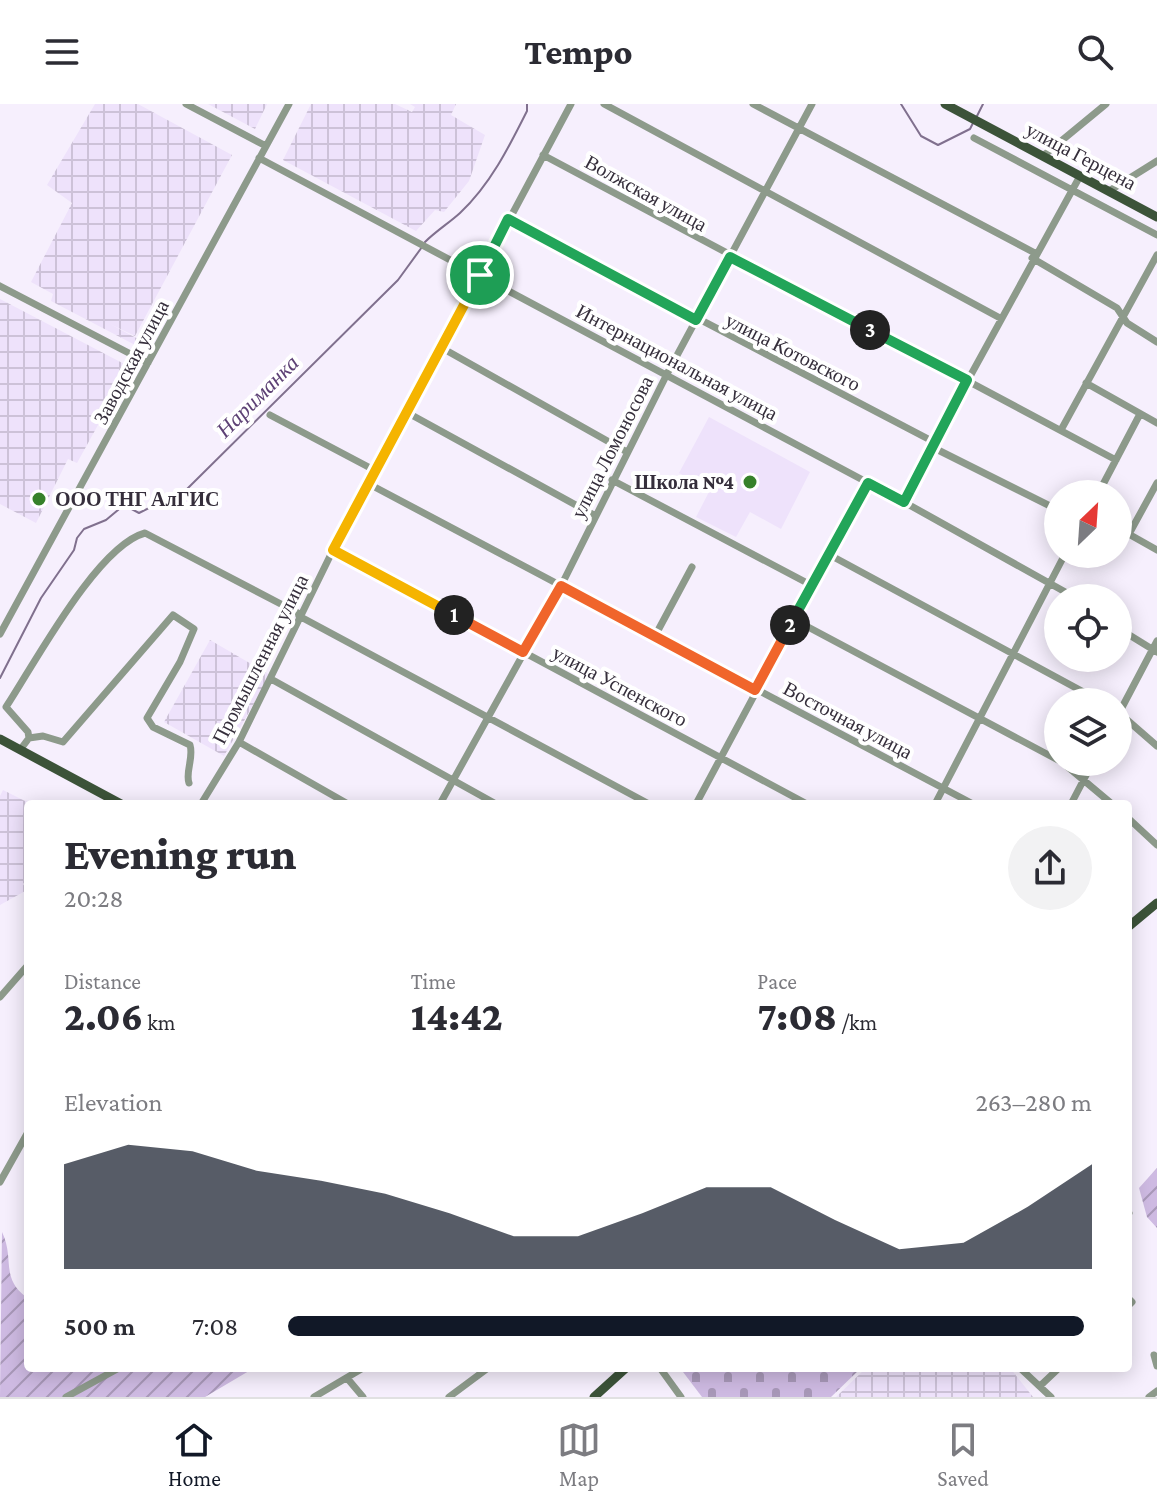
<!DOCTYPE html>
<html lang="en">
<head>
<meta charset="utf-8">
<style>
  body { margin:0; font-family:"Crimson Pro",serif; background:#f2f2f3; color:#2b2b33; height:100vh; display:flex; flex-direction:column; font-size:30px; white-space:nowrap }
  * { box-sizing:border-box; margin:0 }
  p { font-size:26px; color:#7c7c81 }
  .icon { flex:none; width:44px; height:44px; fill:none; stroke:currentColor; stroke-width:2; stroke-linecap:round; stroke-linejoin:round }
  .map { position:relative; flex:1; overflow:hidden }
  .drawer { position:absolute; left:24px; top:696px; width:1108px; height:572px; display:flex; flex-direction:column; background:#fff; border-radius:8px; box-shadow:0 4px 20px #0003 }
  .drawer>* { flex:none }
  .needle { width:52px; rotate:25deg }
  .tools { position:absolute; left:1044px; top:376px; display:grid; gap:16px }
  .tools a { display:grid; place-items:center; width:88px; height:88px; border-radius:50%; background:#fff; box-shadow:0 4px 20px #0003; font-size:40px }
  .pin { position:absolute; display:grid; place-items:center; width:68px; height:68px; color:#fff; margin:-34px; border:4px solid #fff; border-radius:50%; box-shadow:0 2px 8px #0007 }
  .km { position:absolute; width:40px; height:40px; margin:-20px; border-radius:50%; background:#222; color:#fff; font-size:22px; line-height:40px; text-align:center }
  .round { display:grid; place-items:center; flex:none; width:84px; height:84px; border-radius:42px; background:#f2f2f3 }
  .head { display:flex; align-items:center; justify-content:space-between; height:136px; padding:0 40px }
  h1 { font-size:44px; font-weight:800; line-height:60px }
  .stats { display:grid; grid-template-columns:repeat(3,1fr); gap:12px; height:136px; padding:8px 40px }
  .stats div { display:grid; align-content:center }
  .stats b { font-size:40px; font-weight:800 }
  .stats small { font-size:22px; font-weight:400 }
  .stats p { font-size:22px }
  .chart { height:224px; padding:16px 40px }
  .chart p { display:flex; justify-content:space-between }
  .chart svg { width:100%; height:144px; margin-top:8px; fill:#111827; opacity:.7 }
  ul { padding:0 40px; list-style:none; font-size:26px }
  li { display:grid; grid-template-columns:128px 96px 1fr; align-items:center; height:60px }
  li i { height:20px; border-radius:10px; background:#111827 }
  header { display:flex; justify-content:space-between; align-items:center; height:104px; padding:0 40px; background:#fff; font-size:36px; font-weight:800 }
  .dock { display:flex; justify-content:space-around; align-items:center; height:112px; border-top:2px solid #e1e1e2; background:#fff; font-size:22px; color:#7c7c81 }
  .dock a { display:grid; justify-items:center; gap:4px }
  .dock .selected { color:#111827 }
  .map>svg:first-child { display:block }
  .built { fill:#eee2fb }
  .industrial { fill:url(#industrial-grid) }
  .cemetery { fill:url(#cemetery-stones) }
  .garden { fill:url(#garden-furrows) }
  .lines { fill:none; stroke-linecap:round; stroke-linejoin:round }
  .stream { stroke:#80708e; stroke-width:2 }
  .minor { stroke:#8d9a8b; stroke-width:7 }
  .major { stroke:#3c5339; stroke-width:9 }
  .split-1-casing { stroke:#fff; stroke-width:16 }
  .split-2-casing { stroke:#fff; stroke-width:16 }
  .split-3-casing { stroke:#fff; stroke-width:16 }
  .split-4-casing { stroke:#fff; stroke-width:16 }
  .split-1 { stroke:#f5b400; stroke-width:10 }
  .split-2 { stroke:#f0652b; stroke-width:10 }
  .split-3 { stroke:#22a559; stroke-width:10 }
  .split-4 { stroke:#22a559; stroke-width:10 }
  .poi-dot { fill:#36812a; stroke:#fff; stroke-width:3 }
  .labels { text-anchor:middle; stroke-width:8; stroke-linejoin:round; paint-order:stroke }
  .street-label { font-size:20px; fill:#352e3b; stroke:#fff }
  .poi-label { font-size:20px; font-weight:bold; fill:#352e3b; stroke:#fff; text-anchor:end }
  .water-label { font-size:22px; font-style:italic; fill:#5d4175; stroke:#fff }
</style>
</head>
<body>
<header><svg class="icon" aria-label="menu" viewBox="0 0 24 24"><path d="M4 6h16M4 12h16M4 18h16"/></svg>Tempo<svg class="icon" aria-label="search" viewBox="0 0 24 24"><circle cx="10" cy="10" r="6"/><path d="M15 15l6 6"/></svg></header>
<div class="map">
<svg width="1157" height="1293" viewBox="0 0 1157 1293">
  <defs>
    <pattern id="industrial-grid" width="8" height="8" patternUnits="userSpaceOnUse" patternTransform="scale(2)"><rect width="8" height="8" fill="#eee2fb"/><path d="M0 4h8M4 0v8" fill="none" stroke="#cdc2d8"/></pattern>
    <pattern id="cemetery-stones" width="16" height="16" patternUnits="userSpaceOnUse" patternTransform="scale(2)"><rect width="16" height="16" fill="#cebae2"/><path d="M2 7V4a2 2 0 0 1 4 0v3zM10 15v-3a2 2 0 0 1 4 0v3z" fill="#a898b8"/></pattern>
    <pattern id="garden-furrows" width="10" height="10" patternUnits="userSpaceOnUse" patternTransform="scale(2)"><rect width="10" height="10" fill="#cebae2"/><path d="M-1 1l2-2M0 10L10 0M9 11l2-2" fill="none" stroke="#a898b8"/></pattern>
  </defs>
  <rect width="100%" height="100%" fill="#f6effd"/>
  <!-- built -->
  <path class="built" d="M709,313L810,368L781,425L750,408L736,433L696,413L710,386L679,369Z"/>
  <!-- industrial -->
  <path class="industrial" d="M95,0H138L232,51L135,232L110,220L140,236L137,242L51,197L53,190L31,178L72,99L47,81Z
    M208,0H267L255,25Z
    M311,0H395L412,8L415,3L410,0H456L451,11L485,31L469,77L444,108L435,106L416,127L283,56Z
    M0,195L130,263L77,359L68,355L36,419L0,400Z
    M210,536L270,571L224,652L164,618Z
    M3,686L31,700L28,774L23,780L27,786L0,801V692Z
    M866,1264H1010L1033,1293H836Z"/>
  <!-- cemetery -->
  <path class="cemetery" d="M680,1264H861L831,1293H702Z"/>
  <!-- garden -->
  <path class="garden" d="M1157,1064V1124L1147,1113L1139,1084Z
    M2,1128C15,1155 0,1173 26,1193L28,1189V1264H254L205,1293H0Z"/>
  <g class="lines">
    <!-- stream -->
    <path class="stream" d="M901,0L921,32L938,41L970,25L973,19
      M976,14L983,0
      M425,138C436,127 449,119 460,109C490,81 509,43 527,7V0
      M0,574L41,494L74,446L77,434L84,425L106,416L124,401L139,409L187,385L398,176L422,143"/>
    <!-- minor -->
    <path class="minor" d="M186,0L266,42
      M604,0L1000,214
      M753,0L1035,149
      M974,34L1157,131
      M543,51L1116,356
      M1043,52L1106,0
      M259,54L904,398L1076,494
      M1109,87L1157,57
      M508,115L934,338L932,343L1058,406
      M1032,154L1117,204L1127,219L1157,238
      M0,182L148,259
      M442,244L627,348
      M1086,279L1157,319
      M408,309L594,411
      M270,311L376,367
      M1061,326L1157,151
      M934,338L1080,72
      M612,376L811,481
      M369,380L973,700
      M1098,390L1140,310
      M904,398L932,343
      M1118,424L1157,446
      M1129,430L1157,379
      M333,446L807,700
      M828,450L1102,598
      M299,512L649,700
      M793,515L1058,656
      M1118,524L1157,548
      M0,530L289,0
      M655,532L692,463
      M271,575L496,700
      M1118,608L1157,642
      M1118,611L1157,537
      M29,634L28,628L6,603C35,559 97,442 145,429L300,510
      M239,638L348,700
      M20,646L29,634L43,632L63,638L173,511L194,525L180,558L147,614L153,623L190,641C194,654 185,668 189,679
      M1062,658L1112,700
      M201,700L239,638L333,446L571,0
      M440,700L561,482L667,270L812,0
      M696,700L868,379
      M935,700L1065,450
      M1071,700L1093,658
      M1128,714L1157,741
      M0,893L28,861
      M0,1078L28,1028
      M1128,1107L1129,1109
      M1128,1194L1132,1198L1128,1202
      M1154,1251L1157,1262
      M660,1264L681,1293
      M1020,1264L1051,1293
      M347,1274L363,1293
      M1040,1282L1059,1264
      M66,1293L119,1264
      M314,1293L363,1264
      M449,1293L488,1264
      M1149,1293L1157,1287"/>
    <!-- major -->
    <path class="major" d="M945,0L1157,113
      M0,635L121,700
      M1128,823L1157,799
      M594,1293L626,1264"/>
  </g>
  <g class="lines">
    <defs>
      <path id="split-1" d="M454,511L333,446L480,171"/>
      <path id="split-2" d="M454,511L523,548L561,482L755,586L790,521"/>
      <path id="split-3" d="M790,521L868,379L904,398L967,276L870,226"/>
      <path id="split-4" d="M480,171L508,115L696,216L730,153L870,226"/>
    </defs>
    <!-- split-1 casing -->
    <use href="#split-1" class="split-1-casing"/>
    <!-- split-2 casing -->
    <use href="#split-2" class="split-2-casing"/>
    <!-- split-3 casing -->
    <use href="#split-3" class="split-3-casing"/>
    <!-- split-4 casing -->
    <use href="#split-4" class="split-4-casing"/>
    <!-- split-1 -->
    <use href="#split-1" class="split-1"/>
    <!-- split-2 -->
    <use href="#split-2" class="split-2"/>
    <!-- split-3 -->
    <use href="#split-3" class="split-3"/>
    <!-- split-4 -->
    <use href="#split-4" class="split-4"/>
  </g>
  <!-- markers -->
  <g class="poi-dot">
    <circle cx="750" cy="378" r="8"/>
    <circle cx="39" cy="395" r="8"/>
  </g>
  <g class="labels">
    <!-- street labels -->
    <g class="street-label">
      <text transform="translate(1081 52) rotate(28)" y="7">улица Герцена</text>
      <text transform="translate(646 89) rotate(29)" y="7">Волжская улица</text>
      <text transform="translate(793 248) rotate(27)" y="7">улица Котовского</text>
      <text transform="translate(131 258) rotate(-62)" y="7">Заводская улица</text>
      <text transform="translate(677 258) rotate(28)" y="7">Интернациональная улица</text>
      <text transform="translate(612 343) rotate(-63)" y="7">улица Ломоносова</text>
      <text transform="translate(260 555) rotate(-63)" y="7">Промышленная улица</text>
      <text transform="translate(620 582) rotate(28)" y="7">улица Успенского</text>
      <text transform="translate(848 616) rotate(28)" y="7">Восточная улица</text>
    </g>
    <!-- poi labels -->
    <g class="poi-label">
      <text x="734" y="385">Школа №4</text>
      <text x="55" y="402" text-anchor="start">ООО ТНГ АлГИС</text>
    </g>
    <!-- water labels -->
    <g class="water-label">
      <text transform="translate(257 292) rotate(-45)" y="8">Нариманка</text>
    </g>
  </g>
</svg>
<div class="tools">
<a><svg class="needle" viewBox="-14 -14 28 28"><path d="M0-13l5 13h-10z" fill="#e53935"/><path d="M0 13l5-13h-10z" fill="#7c7c81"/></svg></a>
<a><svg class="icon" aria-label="locate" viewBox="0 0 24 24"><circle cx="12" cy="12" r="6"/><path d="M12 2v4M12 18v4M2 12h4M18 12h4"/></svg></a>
<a><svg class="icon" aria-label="layers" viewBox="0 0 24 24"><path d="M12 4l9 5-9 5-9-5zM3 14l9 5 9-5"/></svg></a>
</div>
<div class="pin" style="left:480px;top:171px;background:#1e9e55"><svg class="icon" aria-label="arrive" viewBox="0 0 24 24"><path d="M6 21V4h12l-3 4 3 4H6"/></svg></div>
<b class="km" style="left:454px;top:511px">1</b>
<b class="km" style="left:790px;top:521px">2</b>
<b class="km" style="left:870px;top:226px">3</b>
<section class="drawer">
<div class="head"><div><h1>Evening run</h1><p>20:28</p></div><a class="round"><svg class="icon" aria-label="share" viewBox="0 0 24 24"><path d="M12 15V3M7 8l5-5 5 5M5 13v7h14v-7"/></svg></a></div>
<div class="stats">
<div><p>Distance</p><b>2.06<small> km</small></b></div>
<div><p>Time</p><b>14:42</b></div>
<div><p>Pace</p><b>7:08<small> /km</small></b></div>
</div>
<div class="chart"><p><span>Elevation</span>263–280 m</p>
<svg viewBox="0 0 160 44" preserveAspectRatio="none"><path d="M0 44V12L10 6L20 8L30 14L40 17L50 21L60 27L70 34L80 34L90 27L100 19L110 19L120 29L130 38L140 36L150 25L160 12V44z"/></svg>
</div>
<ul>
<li><b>500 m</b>7:08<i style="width:99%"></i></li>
</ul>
</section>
</div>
<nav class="dock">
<a class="selected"><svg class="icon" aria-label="home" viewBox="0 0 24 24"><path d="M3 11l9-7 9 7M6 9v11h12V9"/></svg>Home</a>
<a><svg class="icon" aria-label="map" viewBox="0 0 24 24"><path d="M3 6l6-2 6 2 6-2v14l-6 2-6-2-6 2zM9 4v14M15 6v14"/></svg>Map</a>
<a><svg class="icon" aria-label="saved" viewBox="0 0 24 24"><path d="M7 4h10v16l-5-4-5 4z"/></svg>Saved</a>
</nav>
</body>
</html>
